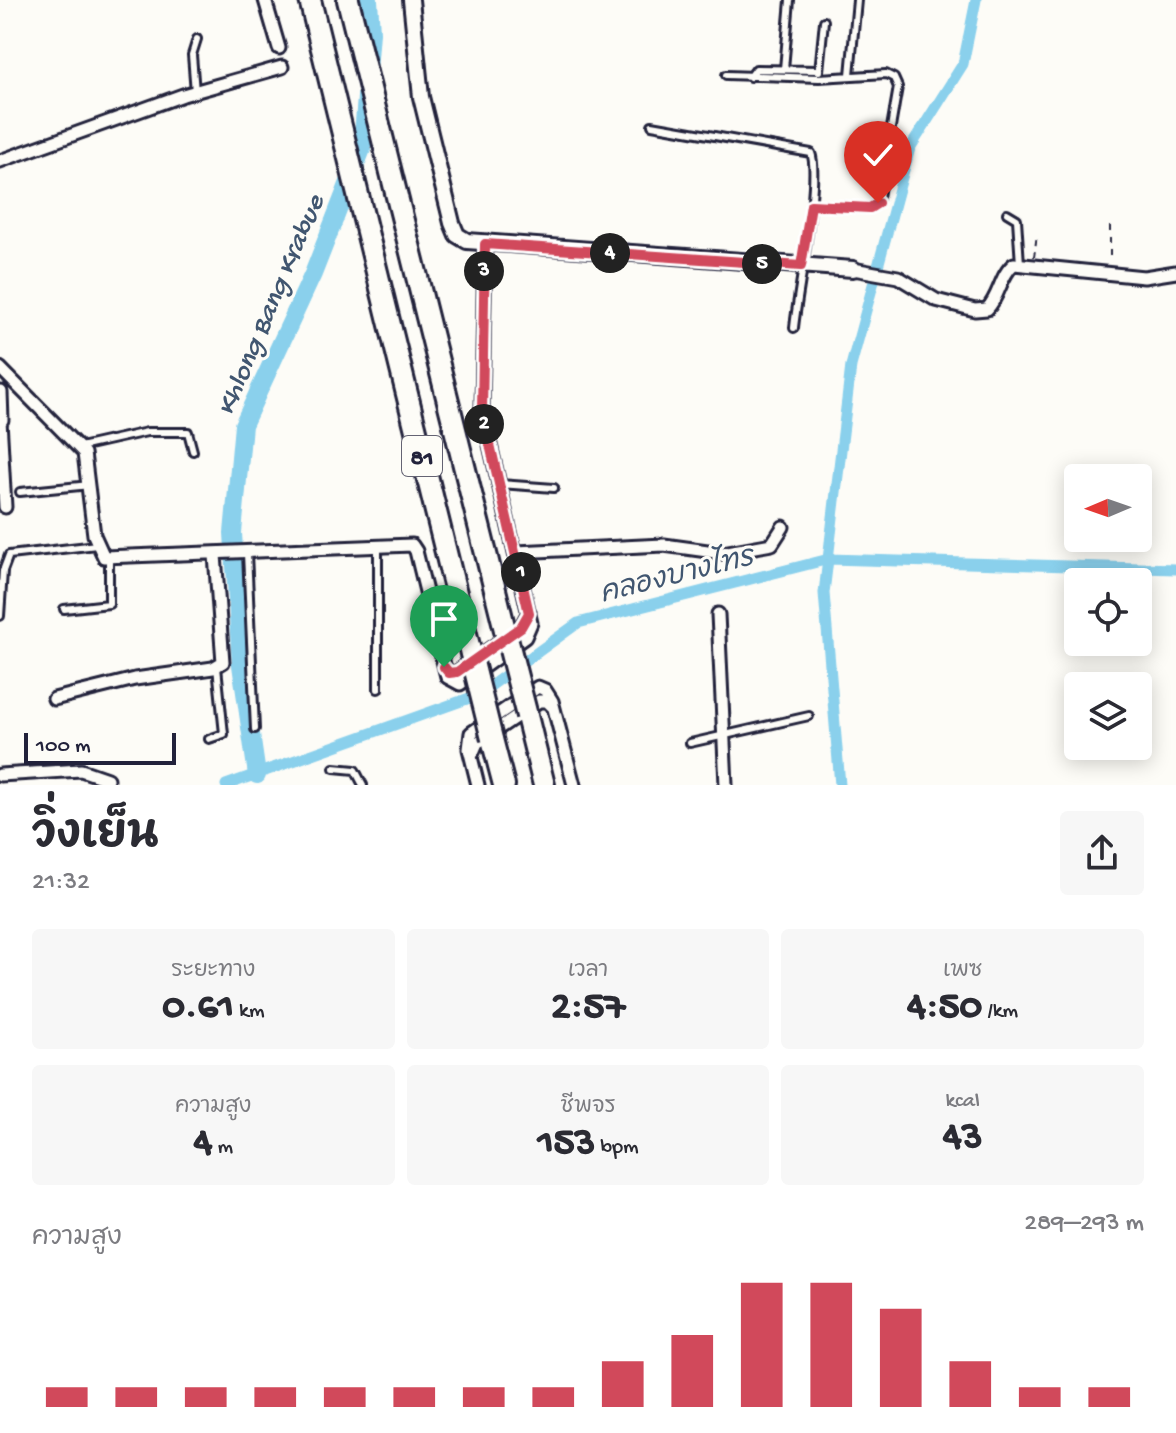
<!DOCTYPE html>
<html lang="th">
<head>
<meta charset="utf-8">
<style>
  body { margin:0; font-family:"Gochi Hand","Playpen Sans Thai",sans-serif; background:#f7f7f7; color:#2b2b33; height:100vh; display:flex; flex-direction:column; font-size:30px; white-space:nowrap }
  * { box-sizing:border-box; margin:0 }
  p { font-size:26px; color:#7c7c81 }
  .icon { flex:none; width:44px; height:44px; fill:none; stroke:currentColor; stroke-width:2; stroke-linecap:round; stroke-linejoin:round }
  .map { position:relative; height:785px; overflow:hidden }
  .panel { display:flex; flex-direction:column; background:#fff; flex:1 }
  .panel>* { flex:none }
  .needle { width:52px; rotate:268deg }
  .buttons { position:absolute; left:1064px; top:464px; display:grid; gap:16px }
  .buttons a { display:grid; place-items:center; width:88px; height:88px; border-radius:8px; background:#fff; box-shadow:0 4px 20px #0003; font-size:40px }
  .scale { position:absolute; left:24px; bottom:20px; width:152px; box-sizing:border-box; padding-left:8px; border:4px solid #22223b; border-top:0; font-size:22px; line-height:28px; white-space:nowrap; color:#22223b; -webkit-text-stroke:6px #fdfcf7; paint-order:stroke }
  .pin { position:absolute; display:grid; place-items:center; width:68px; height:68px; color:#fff; margin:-82px -34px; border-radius:50% 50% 50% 0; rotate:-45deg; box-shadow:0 0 8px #0007 }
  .pin .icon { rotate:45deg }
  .km { position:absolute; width:40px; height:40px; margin:-20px; border-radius:50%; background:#222; color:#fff; font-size:22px; line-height:40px; text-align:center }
  .round { display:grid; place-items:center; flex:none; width:84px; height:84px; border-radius:8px; background:#f7f7f7 }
  .summary { display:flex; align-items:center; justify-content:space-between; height:136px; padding:0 32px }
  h1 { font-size:44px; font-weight:700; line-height:60px }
  .figures { display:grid; grid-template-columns:repeat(3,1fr); gap:12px; height:136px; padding:8px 32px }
  .figures div { display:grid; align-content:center; border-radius:8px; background:#f7f7f7; text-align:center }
  .figures b { font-size:40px; font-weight:700 }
  .figures small { font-size:22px; font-weight:400 }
  .figures p { font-size:22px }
  .chart { height:224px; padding:16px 32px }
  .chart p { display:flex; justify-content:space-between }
  .chart svg { width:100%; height:144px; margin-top:8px; stroke:#d1495b; stroke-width:6 }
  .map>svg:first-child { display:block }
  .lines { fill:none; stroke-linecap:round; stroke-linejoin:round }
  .canal { stroke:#8ad0ec; stroke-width:11 }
  .river { stroke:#8ad0ec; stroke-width:18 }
  .service-casing { stroke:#22223b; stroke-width:12 }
  .minor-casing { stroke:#22223b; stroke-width:17 }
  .tertiary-casing { stroke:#22223b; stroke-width:20 }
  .motorway-casing { stroke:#22223b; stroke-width:26 }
  .path { stroke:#22223b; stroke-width:2; stroke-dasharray:6 6; stroke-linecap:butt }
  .service { stroke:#fdfcf7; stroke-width:6 }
  .minor { stroke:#fdfcf7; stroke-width:11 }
  .tertiary { stroke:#fdfcf7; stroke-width:14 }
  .motorway { stroke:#fdfcf7; stroke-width:20 }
  .motorway-bridge-casing { stroke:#22223b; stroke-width:26; stroke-linecap:butt }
  .motorway-bridge { stroke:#fdfcf7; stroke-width:20 }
  .route-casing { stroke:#fff; stroke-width:16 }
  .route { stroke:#d1495b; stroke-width:10 }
  .labels { text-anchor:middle; stroke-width:6; stroke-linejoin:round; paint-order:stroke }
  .shield { fill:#fdfcf7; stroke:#646373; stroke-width:2 }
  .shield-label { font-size:24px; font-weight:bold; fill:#22223b }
  .water-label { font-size:28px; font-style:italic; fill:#415670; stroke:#fdfcf7 }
</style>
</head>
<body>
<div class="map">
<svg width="1176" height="785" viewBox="0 0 1176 785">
  <rect width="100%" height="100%" fill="#fdfcf7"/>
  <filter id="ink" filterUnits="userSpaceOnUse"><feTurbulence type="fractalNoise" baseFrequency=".0125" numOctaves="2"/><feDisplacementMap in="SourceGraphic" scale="16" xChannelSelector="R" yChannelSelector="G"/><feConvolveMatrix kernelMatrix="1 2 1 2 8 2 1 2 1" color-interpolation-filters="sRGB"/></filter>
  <g filter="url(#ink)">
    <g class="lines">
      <!-- canal -->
      <path class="canal" d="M226,785L478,695L578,623L829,559L1176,569
        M840,785L824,593L851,366L910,148L963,64L976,0"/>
      <!-- river -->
      <path class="river" d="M257,775L241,665L233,533L243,425L313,274L362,149L371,32L369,0"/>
      <defs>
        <path id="service" d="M784,69L790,0
          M819,71L824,21
          M726,75L819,78L886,74L894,78L898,87L878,203L870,208L811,205
          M850,75L857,0
          M750,77L756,69L819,70
          M195,92L192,55L197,39
          M652,125L811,153C821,177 797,295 794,328
          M1007,213L1017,219L1020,264
          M80,447L147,432H188L193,451
          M500,484L554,488
          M20,492L90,485
          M378,545V689
          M247,553L255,729
          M64,609L109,604V559
          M0,616L3,571L9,555L97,545
          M209,739L224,734L217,667
          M690,743L809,716
          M334,768L355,770L363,785"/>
        <path id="minor" d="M265,0L279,48
          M0,161L183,95L282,67
          M853,269L898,277L936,300L975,310L987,309C1000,296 1000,275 1014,264L1144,277L1176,272
          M0,368L84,453L94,535L104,557L412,545L416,551L447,677L460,684L525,637L531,623L482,410L485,244
          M1,392L2,420
          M0,420L5,507
          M516,552L664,545L722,553L772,544L783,527
          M718,614L726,785
          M445,668L451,673L457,672L521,627L529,612
          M54,699L135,679L213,668L223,662L215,555
          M471,757L477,743L539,701H547L552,706
          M0,775L81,770L107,779
          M478,785L469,749L471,733L538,687L545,690L552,701L574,785"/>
        <path id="tertiary" d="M411,0L421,97L452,223L457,235L467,241L853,269"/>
        <path id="motorway" d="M310,0L471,654
          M348,0L505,630
          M527,716L544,785
          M492,739L504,785"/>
      </defs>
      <!-- service casing -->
      <use href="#service" class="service-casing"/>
      <!-- minor casing -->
      <use href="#minor" class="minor-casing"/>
      <!-- tertiary casing -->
      <use href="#tertiary" class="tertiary-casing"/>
      <!-- motorway casing -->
      <use href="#motorway" class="motorway-casing"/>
      <!-- path -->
      <path class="path" d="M1110,226V261
        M1034,257L1037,234"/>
      <!-- service -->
      <use href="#service" class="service"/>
      <!-- minor -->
      <use href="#minor" class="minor"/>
      <!-- tertiary -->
      <use href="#tertiary" class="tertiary"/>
      <!-- motorway -->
      <use href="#motorway" class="motorway"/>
      <defs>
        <path id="motorway-bridge" d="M505,630L527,716
          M471,654L492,739"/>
      </defs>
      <!-- motorway-bridge casing -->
      <use href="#motorway-bridge" class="motorway-bridge-casing"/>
      <!-- motorway-bridge -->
      <use href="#motorway-bridge" class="motorway-bridge"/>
    </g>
  </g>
  <g class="lines" filter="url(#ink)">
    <defs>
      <path id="route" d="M444,667L449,673L457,672L521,627L529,613L482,410L485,244L801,266L811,205L870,208L878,203"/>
    </defs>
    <!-- route casing -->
    <use href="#route" class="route-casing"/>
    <!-- route -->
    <use href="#route" class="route"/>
  </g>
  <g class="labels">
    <!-- shield labels -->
    <rect class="shield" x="402" y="436" width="40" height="40" rx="6"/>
    <g class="shield-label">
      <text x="422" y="464">81</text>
    </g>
    <!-- water labels -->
    <g class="water-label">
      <text transform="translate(268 304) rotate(-67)" y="10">Khlong Bang Krabue</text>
      <text transform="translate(676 573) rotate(-14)" y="10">คลองบางไทร</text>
    </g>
  </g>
</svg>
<div class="buttons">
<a><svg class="needle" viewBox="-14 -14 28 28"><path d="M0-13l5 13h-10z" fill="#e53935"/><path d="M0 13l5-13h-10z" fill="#7c7c81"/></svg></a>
<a><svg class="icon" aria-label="locate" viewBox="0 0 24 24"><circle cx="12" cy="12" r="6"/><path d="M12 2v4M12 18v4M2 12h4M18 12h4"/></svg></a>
<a><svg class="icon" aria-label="layers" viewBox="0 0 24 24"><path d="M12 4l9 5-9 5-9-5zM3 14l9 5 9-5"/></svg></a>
</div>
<div class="scale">100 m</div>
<div class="pin" style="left:444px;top:667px;background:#1e9e55"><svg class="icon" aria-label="arrive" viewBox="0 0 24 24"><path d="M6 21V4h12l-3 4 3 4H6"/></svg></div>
<div class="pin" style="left:878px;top:203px;background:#d93025"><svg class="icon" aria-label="check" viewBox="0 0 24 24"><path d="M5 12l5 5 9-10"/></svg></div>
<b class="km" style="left:521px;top:572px">1</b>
<b class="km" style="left:484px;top:424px">2</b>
<b class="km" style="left:484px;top:271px">3</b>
<b class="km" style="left:610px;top:253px">4</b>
<b class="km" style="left:762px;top:264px">5</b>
</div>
<section class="panel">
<div class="summary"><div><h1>วิ่งเย็น</h1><p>21:32</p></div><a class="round"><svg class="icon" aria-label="share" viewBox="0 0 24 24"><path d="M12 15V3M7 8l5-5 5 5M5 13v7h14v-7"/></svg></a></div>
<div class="figures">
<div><p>ระยะทาง</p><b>0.61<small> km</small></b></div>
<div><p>เวลา</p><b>2:57</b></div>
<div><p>เพซ</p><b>4:50<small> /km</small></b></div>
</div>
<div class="figures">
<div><p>ความสูง</p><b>4<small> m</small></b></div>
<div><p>ชีพจร</p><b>153<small> bpm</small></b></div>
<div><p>kcal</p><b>43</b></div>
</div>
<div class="chart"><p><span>ความสูง</span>289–293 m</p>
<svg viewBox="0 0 160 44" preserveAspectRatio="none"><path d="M5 44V38M15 44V38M25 44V38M35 44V38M45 44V38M55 44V38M65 44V38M75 44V38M85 44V30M95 44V22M105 44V6M115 44V6M125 44V14M135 44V30M145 44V38M155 44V38"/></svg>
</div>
</section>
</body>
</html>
